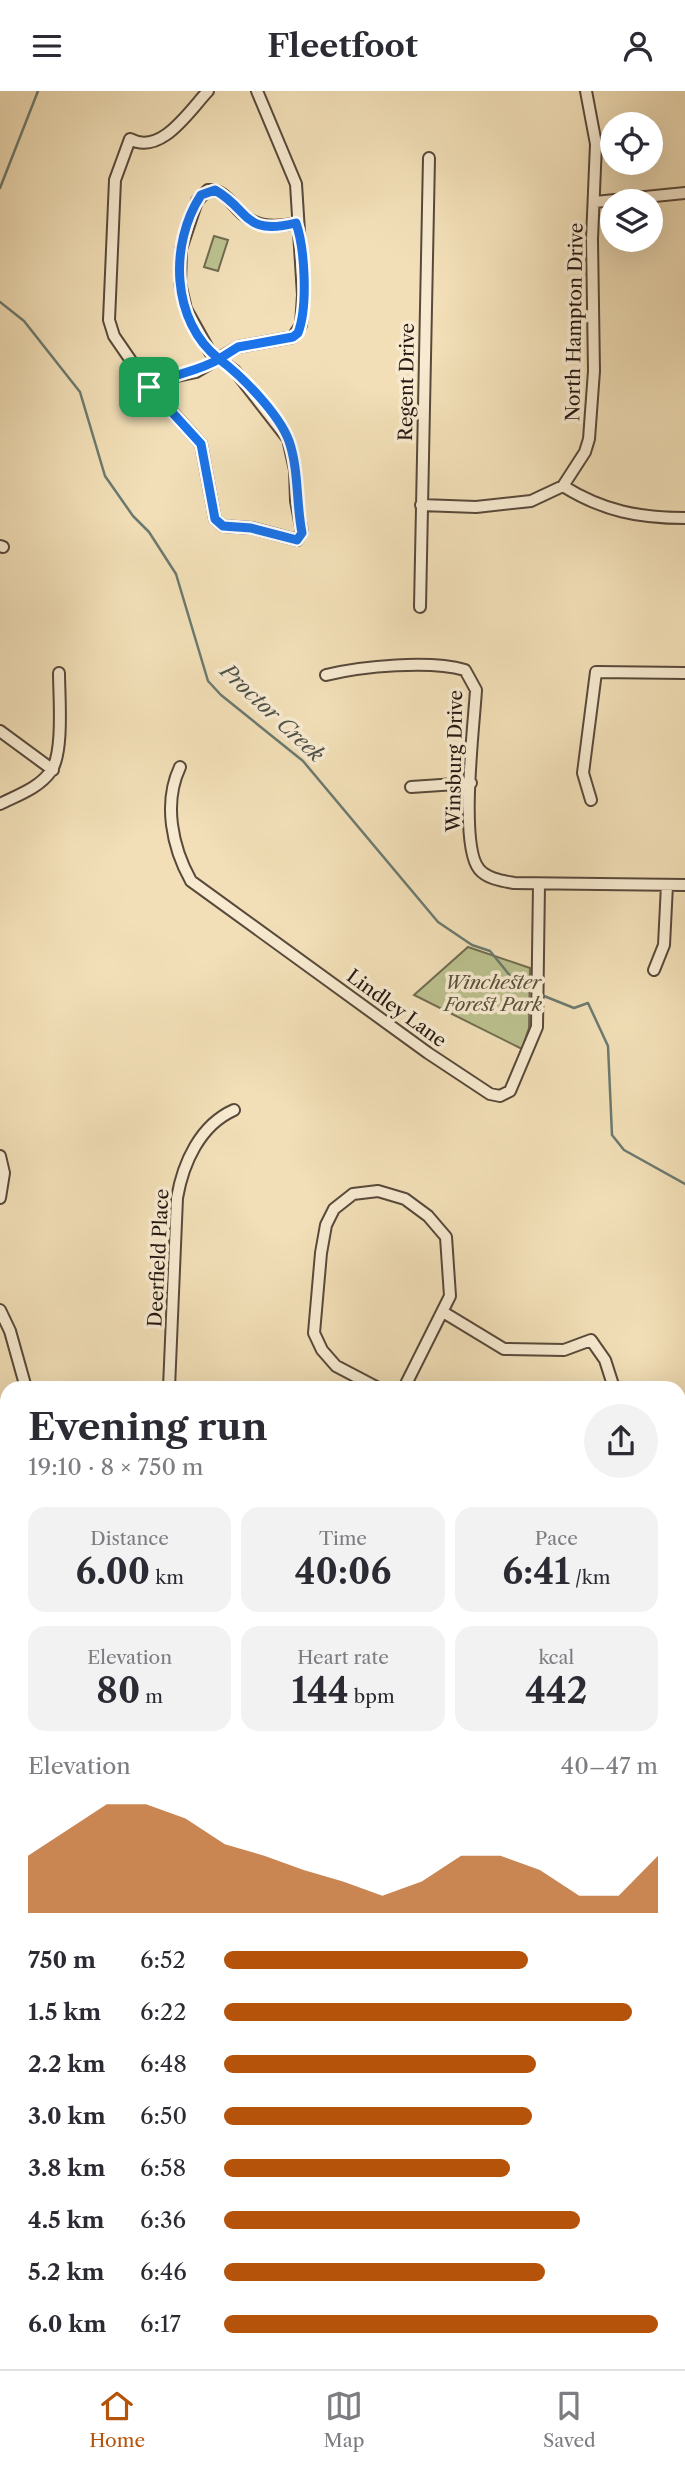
<!DOCTYPE html>
<html lang="en">
<head>
<meta charset="utf-8">
<style>
  body { margin:0; font-family:"Libre Caslon Text",serif; background:#f2f2f3; color:#2b2b33; height:100vh; display:flex; flex-direction:column; font-size:26px; white-space:nowrap }
  * { box-sizing:border-box; margin:0 }
  p { font-size:23px; color:#7c7c81 }
  .icon { flex:none; width:38px; height:38px; fill:none; stroke:currentColor; stroke-width:2; stroke-linecap:round; stroke-linejoin:round }
  .map { position:relative; flex:1; overflow:hidden }
  .side { position:absolute; left:0px; top:1290px; width:686px; height:989px; display:flex; flex-direction:column; background:#fff; border-radius:21px 21px 0 0; box-shadow:0 7px 28px #0002 }
  .side>* { flex:none }
  .buttons { position:absolute; left:600px; top:21px; display:grid; gap:14px }
  .buttons a { display:grid; place-items:center; width:63px; height:63px; border-radius:50%; background:#fff; box-shadow:0 7px 28px #0002; font-size:35px }
  .pin { position:absolute; display:grid; place-items:center; width:60px; height:60px; color:#fff; margin:-30px; border-radius:14px; box-shadow:0 4px 10px #0006 }
  .round { display:grid; place-items:center; flex:none; width:74px; height:74px; border-radius:37px; background:#f2f2f3 }
  .head { display:flex; align-items:center; justify-content:space-between; height:119px; padding:0 28px }
  h1 { font-size:38px; font-weight:700; line-height:52px }
  .metrics { display:grid; grid-template-columns:repeat(3,1fr); gap:10px; height:119px; padding:7px 28px }
  .metrics div { display:grid; align-content:center; border-radius:18px; background:#f2f2f3; text-align:center }
  .metrics b { font-size:35px; font-weight:700 }
  .metrics small { font-size:19px; font-weight:400 }
  .metrics p { font-size:19px }
  .chart { height:196px; padding:14px 28px }
  .chart p { display:flex; justify-content:space-between }
  .chart svg { width:100%; height:126px; margin-top:7px; fill:#b45309; opacity:.7 }
  ul { padding:0 28px; list-style:none; font-size:23px }
  li { display:grid; grid-template-columns:112px 84px 1fr; align-items:center; height:52px }
  li i { height:18px; border-radius:9px; background:#b45309 }
  header { display:flex; justify-content:space-between; align-items:center; height:91px; padding:0 28px; background:#fff; font-size:32px; font-weight:700 }
  .dock { display:flex; justify-content:space-around; align-items:center; height:98px; border-top:2px solid #e1e1e2; background:#fff; font-size:19px; color:#7c7c81 }
  .dock a { display:grid; justify-items:center; gap:4px }
  .dock .selected { color:#b45309 }
  .map>svg:first-child { display:block }
  .green { fill:#bbc18e; stroke:#706c50; stroke-width:2 }
  .lines { fill:none; stroke-linecap:round; stroke-linejoin:round }
  .stream { stroke:#6b7a70; stroke-width:2.5 }
  .minor-casing { stroke:#58493a; stroke-width:14 }
  .minor { stroke:#f7ead0; stroke-width:10 }
  .route-casing { stroke:#fff; stroke-width:14 }
  .route { stroke:#1a73e8; stroke-width:9 }
  .labels { text-anchor:middle; stroke-width:7; stroke-linejoin:round; paint-order:stroke }
  .street-label { font-size:19px; fill:#241711; stroke:#f7ead0 }
  .park-label { font-size:19px; font-style:italic; fill:#59523d; stroke:#f7ead0 }
  .water-label { font-size:21px; font-style:italic; fill:#4e5149; stroke:#f7ead0 }
</style>
</head>
<body>
<header><svg class="icon" aria-label="menu" viewBox="0 0 24 24"><path d="M4 6h16M4 12h16M4 18h16"/></svg>Fleetfoot<svg class="icon" aria-label="person" viewBox="0 0 24 24"><circle cx="12" cy="8" r="4"/><path d="M4 21q1-7 8-7t8 7"/></svg></header>
<div class="map">
<svg width="685" height="2278" viewBox="0 0 685 2278">
  <rect width="100%" height="100%" fill="#f2dfb7"/>
  <filter id="stains"><feTurbulence type="fractalNoise" baseFrequency=".00286" numOctaves="4"/><feColorMatrix values="0 0 0 0 .2 0 0 0 0 .09 0 0 0 0 .02 0 0 0 .5 -.17"/></filter>
  <radialGradient id="worn" r=".72"><stop offset=".6" stop-color="#630" stop-opacity="0"/><stop offset="1" stop-color="#630" stop-opacity=".3"/></radialGradient>
  <!-- green -->
  <path class="green" d="M214,145L228,149L218,180L204,176Z
    M468,856L530,877L529,937L522,958L414,904Z
    M685,1751V1978L679,1984V1765Z"/>
  <g class="lines">
    <!-- stream -->
    <path class="stream" d="M0,97L38,0
      M0,211L24,230L80,301L105,385L133,425L149,441L176,483L208,590L221,604L303,670L438,831L472,854L490,860L516,892L530,898
      M544,905L574,917L588,912L608,955L612,1044L624,1059L685,1093
      M679,1881L685,1876
      M527,2278L529,2272"/>
    <defs>
      <path id="minor" d="M208,0C189,20 161,65 130,48L115,89L109,229L114,245L147,293L201,353L215,428L223,435L252,437L297,449L302,441L296,410L295,379L288,348L235,280L210,261L186,218L180,192L181,158L197,110L208,99C238,97 233,147 296,132
        M595,111L685,102
        M149,296L163,288L196,281L238,256L293,246L301,234L303,204L296,93L257,0
        M563,395C603,420 639,427 685,427
        M421,414L476,416L531,410L563,395L585,361L589,348L594,280L592,148L596,53L586,0
        M0,455L3,456
        M420,516L429,67
        M326,584C363,575 430,569 465,579L476,599C474,634 459,754 479,778C487,788 503,790 514,792L685,794
        M0,640L53,679
        M180,676C163,712 172,756 191,790L428,962L490,1003L500,1005L510,1000L537,936L539,793
        M411,696L471,692
        M591,709L583,682L596,581L685,582
        M0,713C18,704 39,697 51,680C64,662 59,605 59,582
        M654,879L664,854L667,794
        M0,1065L4,1082L0,1107
        M0,1219L10,1240L26,1297
        M443,1221L504,1258L564,1259L591,1249L605,1269L614,1297
        M169,1297L177,1107C183,1072 200,1034 234,1019
        M378,1297L336,1275L322,1259L314,1242L321,1162L326,1134L334,1118L353,1103L378,1100L405,1108L428,1125L446,1146L450,1205L404,1297
        M0,1454L7,1448
        M0,1483L7,1496
        M679,1506L685,1503
        M0,1940H7
        M0,2054L7,2022
        M0,2162L7,2164
        M429,2272V2278
        M676,2272L677,2278"/>
    </defs>
    <!-- minor casing -->
    <use href="#minor" class="minor-casing"/>
    <!-- minor -->
    <use href="#minor" class="minor"/>
  </g>
  <g class="lines">
    <defs>
      <path id="route" d="M149,296L201,353L215,428L223,435L251,437L297,449L302,442C296,412 299,379 289,350C279,323 242,285 219,268L238,256L293,246L298,242C308,216 305,158 296,132C243,145 251,120 215,99L201,104C169,153 171,230 219,268C196,282 172,282 149,296"/>
    </defs>
    <!-- route casing -->
    <use href="#route" class="route-casing"/>
    <!-- route -->
    <use href="#route" class="route"/>
  </g>
  <g class="labels">
    <!-- street labels -->
    <g class="street-label">
      <text transform="translate(574 231) rotate(-89)" y="7">North Hampton Drive</text>
      <text transform="translate(406 291) rotate(-89)" y="7">Regent Drive</text>
      <text transform="translate(454 670) rotate(-89)" y="7">Winsburg Drive</text>
      <text transform="translate(397 917) rotate(36)" y="7">Lindley Lane</text>
      <text transform="translate(158 1167) rotate(-87)" y="7">Deerfield Place</text>
    </g>
    <!-- park labels -->
    <g class="park-label">
      <text x="493" y="898">Winchester<tspan x="493" dy="22">Forest Park</tspan></text>
    </g>
    <!-- water labels -->
    <g class="water-label">
      <text transform="translate(272 622) rotate(43)" y="7">Proctor Creek</text>
    </g>
  </g>
  <rect width="100%" height="100%" filter="url(#stains)"/>
  <rect width="100%" height="100%" fill="url(#worn)"/>
</svg>
<div class="buttons">
<a><svg class="icon" aria-label="locate" viewBox="0 0 24 24"><circle cx="12" cy="12" r="6"/><path d="M12 2v4M12 18v4M2 12h4M18 12h4"/></svg></a>
<a><svg class="icon" aria-label="layers" viewBox="0 0 24 24"><path d="M12 4l9 5-9 5-9-5zM3 14l9 5 9-5"/></svg></a>
</div>
<div class="pin" style="left:149px;top:296px;background:#1e9e55"><svg class="icon" aria-label="arrive" viewBox="0 0 24 24"><path d="M6 21V4h12l-3 4 3 4H6"/></svg></div>
<section class="side">
<div class="head"><div><h1>Evening run</h1><p>19:10 · 8 × 750 m</p></div><a class="round"><svg class="icon" aria-label="share" viewBox="0 0 24 24"><path d="M12 15V3M7 8l5-5 5 5M5 13v7h14v-7"/></svg></a></div>
<div class="metrics">
<div><p>Distance</p><b>6.00<small> km</small></b></div>
<div><p>Time</p><b>40:06</b></div>
<div><p>Pace</p><b>6:41<small> /km</small></b></div>
</div>
<div class="metrics">
<div><p>Elevation</p><b>80<small> m</small></b></div>
<div><p>Heart rate</p><b>144<small> bpm</small></b></div>
<div><p>kcal</p><b>442</b></div>
</div>
<div class="chart"><p><span>Elevation</span>40–47 m</p>
<svg viewBox="0 0 160 44" preserveAspectRatio="none"><path d="M0 44V24L10 15L20 6L30 6L40 11L50 20L60 24L70 29L80 33L90 38L100 33L110 24L120 24L130 29L140 38L150 38L160 24V44z"/></svg>
</div>
<ul>
<li><b>750 m</b>6:52<i style="width:70%"></i></li>
<li><b>1.5 km</b>6:22<i style="width:94%"></i></li>
<li><b>2.2 km</b>6:48<i style="width:72%"></i></li>
<li><b>3.0 km</b>6:50<i style="width:71%"></i></li>
<li><b>3.8 km</b>6:58<i style="width:66%"></i></li>
<li><b>4.5 km</b>6:36<i style="width:82%"></i></li>
<li><b>5.2 km</b>6:46<i style="width:74%"></i></li>
<li><b>6.0 km</b>6:17<i style="width:100%"></i></li>
</ul>
</section>
</div>
<nav class="dock">
<a class="selected"><svg class="icon" aria-label="home" viewBox="0 0 24 24"><path d="M3 11l9-7 9 7M6 9v11h12V9"/></svg>Home</a>
<a><svg class="icon" aria-label="map" viewBox="0 0 24 24"><path d="M3 6l6-2 6 2 6-2v14l-6 2-6-2-6 2zM9 4v14M15 6v14"/></svg>Map</a>
<a><svg class="icon" aria-label="saved" viewBox="0 0 24 24"><path d="M7 4h10v16l-5-4-5 4z"/></svg>Saved</a>
</nav>
</body>
</html>
